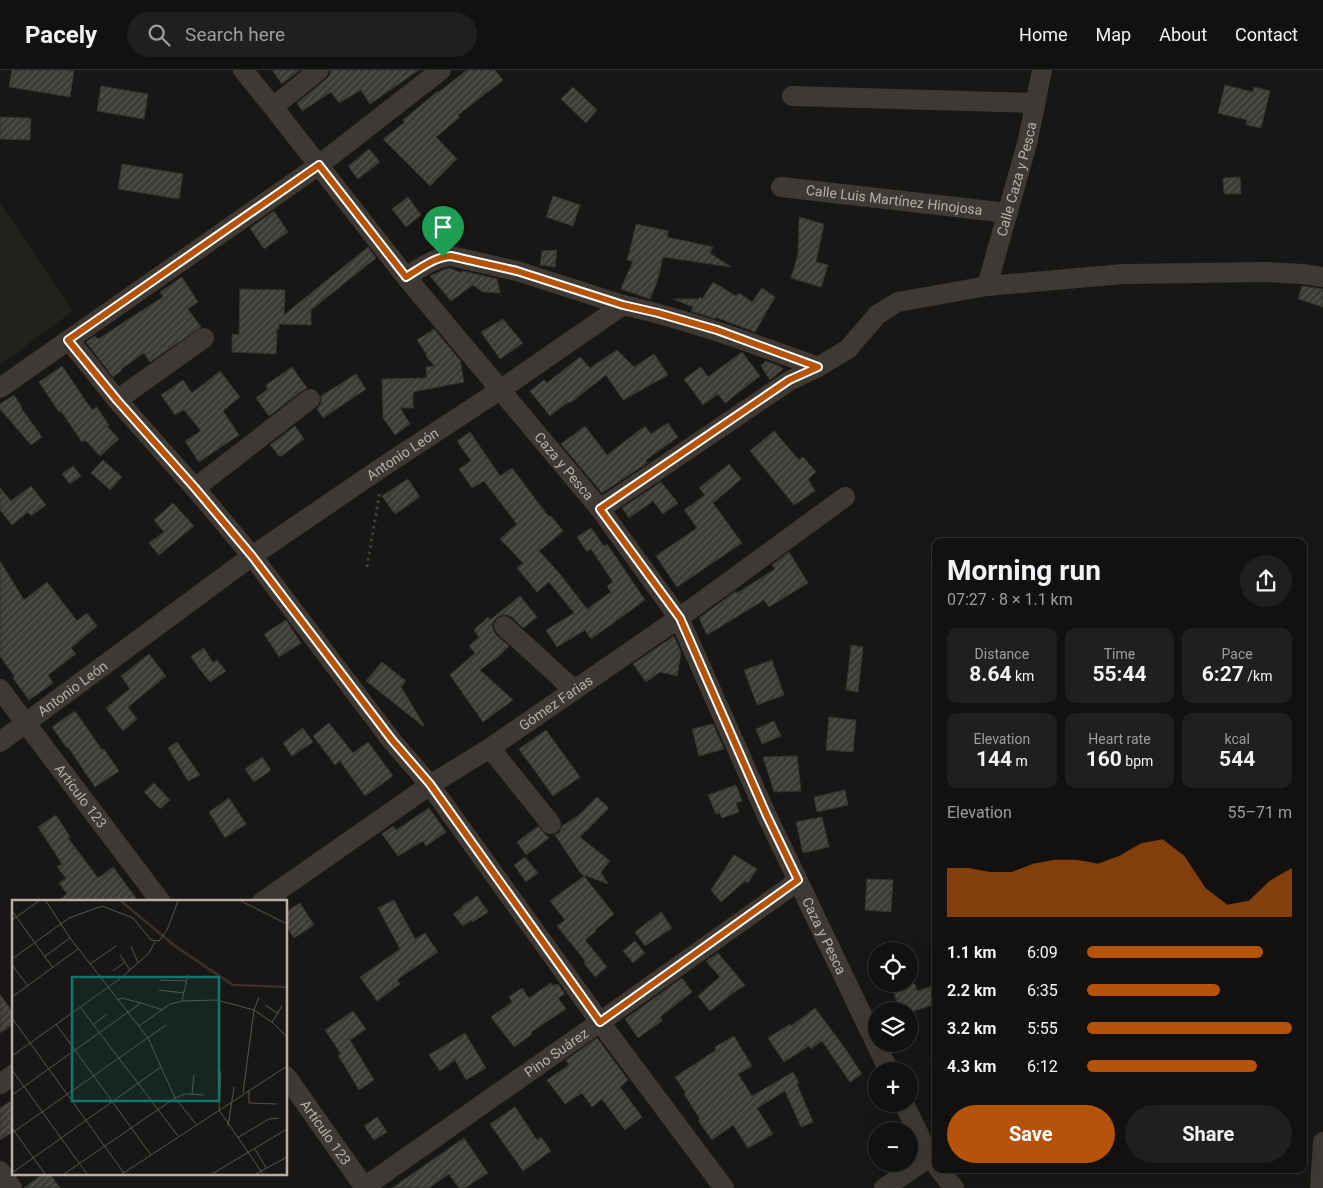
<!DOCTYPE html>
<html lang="en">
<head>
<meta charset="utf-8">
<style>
  body { margin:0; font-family:Roboto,sans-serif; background:#1f1f1e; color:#f1f3f6; height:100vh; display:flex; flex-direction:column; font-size:19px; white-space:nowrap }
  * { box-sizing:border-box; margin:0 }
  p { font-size:16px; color:#9c9d9f }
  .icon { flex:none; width:28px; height:28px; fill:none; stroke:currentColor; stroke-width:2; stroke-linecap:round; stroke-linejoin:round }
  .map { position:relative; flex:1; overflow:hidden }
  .side { position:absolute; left:932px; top:468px; width:375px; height:635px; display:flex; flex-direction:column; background:#121110; border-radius:10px; box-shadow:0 5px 20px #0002,0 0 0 1px #313130 }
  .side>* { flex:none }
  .fabs { position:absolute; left:868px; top:872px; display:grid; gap:10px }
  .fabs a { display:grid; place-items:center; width:50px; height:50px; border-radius:50%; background:#121110; box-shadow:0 5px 20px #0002,0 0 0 1px #313130; font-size:25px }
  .pin { position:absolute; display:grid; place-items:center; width:42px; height:42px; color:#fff; margin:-51px -21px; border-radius:50% 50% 50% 0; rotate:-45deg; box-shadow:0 0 5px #0007 }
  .pin .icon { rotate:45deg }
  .round { display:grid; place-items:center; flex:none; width:52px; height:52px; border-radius:26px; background:#1f1f1e }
  .head { display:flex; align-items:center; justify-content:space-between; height:85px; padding:0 15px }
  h1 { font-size:28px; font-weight:700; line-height:38px }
  .figures { display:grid; grid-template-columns:repeat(3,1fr); gap:8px; height:85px; padding:5px 15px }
  .figures div { display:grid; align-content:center; border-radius:10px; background:#1f1f1e; text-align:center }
  .figures b { font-size:21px; font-weight:700 }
  .figures small { font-size:14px; font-weight:400 }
  .figures p { font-size:14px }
  .chart { height:140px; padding:10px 15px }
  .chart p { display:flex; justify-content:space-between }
  .chart svg { width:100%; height:90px; margin-top:5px; fill:#b45309; opacity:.7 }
  .cta { display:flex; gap:10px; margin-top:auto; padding:10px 15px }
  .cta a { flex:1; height:58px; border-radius:30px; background:#b45309; color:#fff; font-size:20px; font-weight:700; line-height:58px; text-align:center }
  .cta a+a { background:#1f1f1e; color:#f1f3f6 }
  ul { padding:0 15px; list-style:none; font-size:16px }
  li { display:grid; grid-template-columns:80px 60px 1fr; align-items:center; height:38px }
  li i { height:12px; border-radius:6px; background:#b45309 }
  header { display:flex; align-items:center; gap:30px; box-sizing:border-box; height:70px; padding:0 25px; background:#121110; border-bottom:1px solid #313130 }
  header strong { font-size:24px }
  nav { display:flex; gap:28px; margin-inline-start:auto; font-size:18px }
  .search { width:350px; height:45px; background:#1f1f1e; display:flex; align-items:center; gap:12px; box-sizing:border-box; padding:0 18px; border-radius:28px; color:#9c9d9f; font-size:19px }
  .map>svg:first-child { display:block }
  .built { fill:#22211e }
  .building { fill:url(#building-hatch); stroke:#34332f }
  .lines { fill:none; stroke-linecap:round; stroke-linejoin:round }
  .path { stroke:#44403c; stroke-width:3; stroke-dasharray:2.5 4; stroke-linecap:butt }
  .minor { stroke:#3d3a36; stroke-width:20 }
  .route-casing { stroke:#fff; stroke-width:10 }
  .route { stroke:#b45309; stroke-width:6 }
  .labels { text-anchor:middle; stroke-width:5; stroke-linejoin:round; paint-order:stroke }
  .street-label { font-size:14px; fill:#b9afa6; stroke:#131210 }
  .inset-river { fill:none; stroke:#3d2f2a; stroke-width:2.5 }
  .inset-road { fill:none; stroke:#58544f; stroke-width:1 }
  .view { fill:#0f766e; fill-opacity:0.15; stroke:#0f766e; stroke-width:2.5 }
  .inset-edge { fill:none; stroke:#b9afa6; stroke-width:2.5 }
</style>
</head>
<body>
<header>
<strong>Pacely</strong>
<div class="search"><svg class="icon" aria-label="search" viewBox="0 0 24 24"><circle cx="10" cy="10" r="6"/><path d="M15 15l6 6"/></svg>Search here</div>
<nav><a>Home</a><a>Map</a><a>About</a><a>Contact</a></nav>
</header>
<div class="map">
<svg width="1323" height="1118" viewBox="0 0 1323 1118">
  <defs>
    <pattern id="building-hatch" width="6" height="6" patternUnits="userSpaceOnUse" patternTransform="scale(1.25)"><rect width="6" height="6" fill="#3d3b37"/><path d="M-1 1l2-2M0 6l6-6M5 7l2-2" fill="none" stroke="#575551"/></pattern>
  </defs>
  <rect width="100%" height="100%" fill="#181715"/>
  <!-- built -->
  <path class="built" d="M0,133L73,241L0,295Z"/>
  <!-- building -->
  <path class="building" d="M12,0H68L74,1L70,27L9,17Z
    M272,0H300L282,14Z
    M331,0H419L370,34L361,20L339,33L331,22L302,41L297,33L326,9L330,5Z
    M467,0H495L503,10L458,45L460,47L436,67L457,89L430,116L383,69L405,52L403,50L438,21L439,22Z
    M1225,15L1253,22L1254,17L1270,21L1261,58L1246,55L1247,50L1218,43Z
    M101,16L148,24L144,49L97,41Z
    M573,17L597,40L586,53L561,29Z
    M0,47L31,48L30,70L0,69Z
    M369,79L380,92L358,109L348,96Z
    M122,94L183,104L179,129L118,119Z
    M1240,107L1241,124H1224L1223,108Z
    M553,126L580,135L573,156L546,147Z
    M408,127L421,145L406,157L392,139Z
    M274,141L288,162L264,179L250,158Z
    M799,147L824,154L816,192L828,195L821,217L791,208L798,184Z
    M636,154L668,161L667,167L713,177L710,183L731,197L663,187L657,212L650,229L621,219L633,191L627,190L631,176H633H631Z
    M368,177L376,188L311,240V255L279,254V259H277L276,284L232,282V264L239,265L240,219L285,220L284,245Z
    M557,180L555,197L540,195L542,181Z
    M450,198L461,203L463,201L497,209L500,223L483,222L473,215L451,231L430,206L443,200Z
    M182,207L198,232L188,239L201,257L150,292L144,283L121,299L122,300L113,307L86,272L95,266L98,269L163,227L160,222Z
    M713,212L736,226L739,223L752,232L762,218L775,227L755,262L715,247L716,249L691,241L693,237L673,229H698L700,227L702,229Z
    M1302,216L1323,219V237L1298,229Z
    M503,249L523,273L500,289L481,262Z
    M434,259L460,290L464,312L413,322V338H400L410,354L395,365L383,348L382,309L427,308L426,297L434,296L426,286L427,285L417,270Z
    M617,280L634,297L654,284L668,305L623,330L606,305L570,333L568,332L550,346L530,321L544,310L547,313L580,287L590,298Z
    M742,282L760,306L725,333L718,324L703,335L684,309L701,297L708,307Z
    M766,291L779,296L783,299L770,310L761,296Z
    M62,296L92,340L97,337L109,355L107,356L119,369L100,386L85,370L82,372L61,341L59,342L39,312Z
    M292,297L307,318L303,320L269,346L256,328L268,319L266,315Z
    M220,301L240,327L223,341L239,365L199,392L185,371L201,361L184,340L175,345L161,325L183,310L192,323Z
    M356,304L366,319L323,348L317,339L321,333V326Z
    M14,325L22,337L21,338L42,367L31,375L0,339V334Z
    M668,353L678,367L646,390L647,393L602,423L561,374L585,356L607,385L645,356L651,364Z
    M295,356L304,369L280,387L270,375Z
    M774,361L799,390L803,387L816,402L808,409L815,421L794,435L750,381Z
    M470,362L500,406L512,398L549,447L551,446L563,461L539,481L560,504L587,539L611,522L607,516L613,512L591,479L587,482L577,467L591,458L604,476L607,474L645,530L591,569L585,560L557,577L546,560L574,543L549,512L537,522L517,498L523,493L500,469L517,454L484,411L472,418L459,399L471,391L457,371Z
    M103,390L122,407L110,420L91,403Z
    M729,394L741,409L713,433L742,473L677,517L656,486L697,458L684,440L705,425L699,418Z
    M73,396L81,406L70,414L62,404Z
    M408,409L420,427L395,444L382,426Z
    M661,412L678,433L663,444L653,431L629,448L622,438Z
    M31,416L46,435L31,446L28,442L12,455L0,440V418L11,431Z
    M173,433L194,456L159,485L149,473L164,462L154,450Z
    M789,482L808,513L769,537L764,530L707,565L699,548L736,521L737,523L775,499L772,495Z
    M0,491L24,530L47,512L77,551L87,543L97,556L71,578L76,584L48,605L53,613L29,630L13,608L15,607L0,586Z
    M520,526L537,547L523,558L512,547L507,545H501L496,548L492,554L493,560L496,565L509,576L499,586L480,600L513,630L483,652L450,605L475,583L469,576L479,567L474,560L488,547L490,550Z
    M286,550L301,573L279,587L264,564Z
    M674,566L681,583L677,606L660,602L646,612L633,594Z
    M851,575L863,577L858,622L846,620Z
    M204,578L213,593L217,590L226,601L210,612L198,597L191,586Z
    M149,584L166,606L128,637L137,649L123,661L106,638L130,619L121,606Z
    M772,590L784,625L757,635L744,600Z
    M382,592L406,611L401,617L424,655L423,656L366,611Z
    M75,641L102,680L104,679L119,701L95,717L68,677L67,678L52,657Z
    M829,647L856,650L853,682L826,680Z
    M774,651L781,666L762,674L756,659Z
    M329,653L353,683L368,672L393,706L365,726L340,691L335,695L313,666Z
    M713,654L724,679L699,686L692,659Z
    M303,658L313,672L292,686L283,673Z
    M546,660L580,707L553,726L519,679Z
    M177,672L200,705L188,711L168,678Z
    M797,686L801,721L774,722L763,687Z
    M262,687L271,700L254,712L245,699Z
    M154,713L170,730L160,739L144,722Z
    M736,715L742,731L736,733L739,742L722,748L720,743L716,744L708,725Z
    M845,720L848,735L817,742L814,727Z
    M597,727L609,738L580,767L610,791L601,802L608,814L581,804L555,765L559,763L562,756L578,746Z
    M229,728L246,754L225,768L209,742Z
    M429,738L446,762L426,776L423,771L398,786L382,764L393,756L396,760Z
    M56,745L70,767L68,768L98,808L113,797L139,832H57L67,824L59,813L66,808L57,797L62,794L38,757Z
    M822,747L829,777L803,783L796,752Z
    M538,756L549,768L526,785L517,772Z
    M734,785L757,799L748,813L745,811L721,832L711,820Z
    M525,787L538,803L526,812L514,795Z
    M584,806L614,844L595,860L596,861L585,870L607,897L595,907L584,893L586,892L557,856L565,850L550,831Z
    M867,809L893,810L891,842L865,840Z
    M477,826L488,842L473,852L471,850L463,856L453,844L463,837L462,836Z
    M394,830L415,869L425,863L438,882L408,902L397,910L400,914L377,931L360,907L400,879L378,838Z
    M300,833L314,855L294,868L286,856V842Z
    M661,842L672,858L645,876L635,862Z
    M635,871L645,883L633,893L623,881Z
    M718,883L745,915L733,923L710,941L698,926L720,907L706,891Z
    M682,908L692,922L660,947L662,951L638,968L625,949Z
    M551,913L553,916L558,914L565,924L558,928L566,939L531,962L532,964L514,977L491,947L512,932L509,927L522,918L529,928Z
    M891,914H915L917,921L936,915V934L914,941H900Z
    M0,924L14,944V954L0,963Z
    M815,938L844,977L862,1004L850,1012L822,971L811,979L809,976L784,992L768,968L790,954L791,956Z
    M353,941L366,959L350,970L374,1010L359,1020L338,985L341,984L325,960Z
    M465,963L486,998L466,1010L455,990L440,1001L429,985Z
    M734,966L752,996L738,1004L752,1026L793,1002L799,1013L797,1014L813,1052L801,1057L785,1021L757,1038L773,1064L748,1078L733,1055L712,1070L698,1050L700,1049L684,1024L686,1023L675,1007L716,980L715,977Z
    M597,968L628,1010L620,1017L642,1047L625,1060L602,1029L592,1037L582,1023L565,1034L547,1010L569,995L566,990Z
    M14,1029V1061L0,1070V1038Z
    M515,1037L537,1070L541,1067L551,1081L523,1101L490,1054Z
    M377,1047L387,1062L374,1070L364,1056Z
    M464,1068L488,1103L465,1118H459L449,1104L429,1118H392Z
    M43,1104H50L60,1118H24Z"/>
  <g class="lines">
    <!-- path -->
    <path class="path" d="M367,497L380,421"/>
    <!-- minor -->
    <g class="minor">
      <path id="s1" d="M243,0L273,37L406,207L600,439L679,548L767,746L889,1001"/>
      <path d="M792,26L1035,33"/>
      <path d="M273,37L319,0"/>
      <path id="s2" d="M781,117L1008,143"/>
      <path id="s3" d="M987,216L1028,70L1042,0"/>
      <path d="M623,235C690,250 754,274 818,297"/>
      <path d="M69,270L117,330L195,418L252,486L392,671L430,715L600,952L724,1118"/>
      <path d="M0,318L319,95L441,0"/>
      <path d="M117,330L204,268"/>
      <path d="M195,418L310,329"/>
      <path d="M600,439L789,311L818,297L848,279L878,244L898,232L987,216L1123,204L1267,202L1303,204L1323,207"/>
      <path d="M504,556L574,620"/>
      <path id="s4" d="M0,619L161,832"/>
      <path id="s5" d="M0,672L252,486L384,396L500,320L623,235L517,201L451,186C434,187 421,198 406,207"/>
      <path d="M490,678L551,754"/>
      <path id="s6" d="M262,832L430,715L490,678L679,548L845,427"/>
      <path id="s7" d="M286,1006L365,1118"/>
      <path d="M0,1014L14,1004"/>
      <path d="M904,1034L930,1087L936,1095"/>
      <path d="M939,1099L954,1118"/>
      <path d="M0,1101L12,1118"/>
      <path id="s8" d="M363,1118L600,952L798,811"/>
      <path d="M884,1118L930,1087L936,1084"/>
      <path d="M1320,1118L1323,1072"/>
    </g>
  </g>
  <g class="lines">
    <defs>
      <path id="route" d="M319,95L406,207C421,198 434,187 451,186L517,201L623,235L658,243L717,260L818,297L789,310L600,439L680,548L767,746L798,810L600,952L430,714L392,670L252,486L195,418L117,330L68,270Z"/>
    </defs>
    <!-- route casing -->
    <use href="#route" class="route-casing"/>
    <!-- route -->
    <use href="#route" class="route"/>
  </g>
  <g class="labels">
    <!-- street labels -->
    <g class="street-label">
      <text dy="5" stroke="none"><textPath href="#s3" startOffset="111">Calle Caza y Pesca</textPath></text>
      <text dy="5" stroke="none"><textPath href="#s2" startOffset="114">Calle Luis Martínez Hinojosa</textPath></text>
      <text dy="5" stroke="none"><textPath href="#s5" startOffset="495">Antonio León</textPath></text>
      <text dy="5" stroke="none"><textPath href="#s1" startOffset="510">Caza y Pesca</textPath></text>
      <text dy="5" stroke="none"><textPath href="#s5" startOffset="90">Antonio León</textPath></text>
      <text dy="5" stroke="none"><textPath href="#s6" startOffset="355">Gómez Farias</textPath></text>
      <text dy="5" stroke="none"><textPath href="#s4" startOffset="134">Artículo 123</textPath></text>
      <text dy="5" stroke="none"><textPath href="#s1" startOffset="1050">Caza y Pesca</textPath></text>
      <text dy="5" stroke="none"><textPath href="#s8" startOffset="236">Pino Suárez</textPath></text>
      <text dy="5" stroke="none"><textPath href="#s7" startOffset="69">Artículo 123</textPath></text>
    </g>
  </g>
  <!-- overview -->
  <g transform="translate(12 830)">
    <rect width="275" height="275" fill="#181715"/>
    <path class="inset-river" d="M109,1L163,46L221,85L275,87"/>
    <path class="inset-road" d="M34,1L58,38L136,138L163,198L184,224M229,1L275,24M0,11L41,68M0,20L27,1M119,46L126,63M108,55L118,70M32,57L58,38M0,59L57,18L90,6L121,18L139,40L147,41L155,30L166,1M78,64L104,46M0,65L16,86M101,71L113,62M148,80L175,81M147,90L172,93M0,97L66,49M247,97L242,110L260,122L275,137M170,101L176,74M129,103L151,110M253,105L267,114M68,107L166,236M0,118L112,273M260,122L270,106M44,124L139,255M82,124L95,114M127,126L158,104L170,101L205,100L242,110L231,193M0,156L109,78L137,53L143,42M0,170L75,274M209,171L207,210L251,274M237,190V203L265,204M180,194L182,175M0,195L129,103L110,98L105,100M216,226L222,187M0,228L33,274M0,233L154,125M225,238L257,219L267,218M243,249L254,268M0,273L149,167M52,274L163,198L173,194L192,195M110,274L275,166M200,274L275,229M244,274L275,257"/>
    <path class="view" d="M60,77H207V201H60Z"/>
    <rect width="275" height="275" class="inset-edge"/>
  </g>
</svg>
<div class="fabs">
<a><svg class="icon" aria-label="locate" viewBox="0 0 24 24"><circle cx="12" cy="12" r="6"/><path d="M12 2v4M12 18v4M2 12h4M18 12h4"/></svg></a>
<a><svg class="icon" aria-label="layers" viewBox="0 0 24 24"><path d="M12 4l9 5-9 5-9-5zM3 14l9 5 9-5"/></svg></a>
<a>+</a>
<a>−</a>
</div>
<div class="pin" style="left:443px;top:187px;background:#1e9e55"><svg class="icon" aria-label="arrive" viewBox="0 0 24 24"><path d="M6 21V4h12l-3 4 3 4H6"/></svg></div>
<section class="side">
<div class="head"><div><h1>Morning run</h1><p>07:27 · 8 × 1.1 km</p></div><a class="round"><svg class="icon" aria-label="share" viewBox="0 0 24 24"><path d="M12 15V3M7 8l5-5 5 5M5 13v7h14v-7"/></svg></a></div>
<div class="figures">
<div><p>Distance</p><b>8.64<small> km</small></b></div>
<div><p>Time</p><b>55:44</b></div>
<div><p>Pace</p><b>6:27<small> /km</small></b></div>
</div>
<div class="figures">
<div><p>Elevation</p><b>144<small> m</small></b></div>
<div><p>Heart rate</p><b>160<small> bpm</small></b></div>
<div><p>kcal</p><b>544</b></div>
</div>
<div class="chart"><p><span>Elevation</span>55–71 m</p>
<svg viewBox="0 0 160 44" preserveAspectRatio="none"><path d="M0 44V20L10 20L20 22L30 22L40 18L50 16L60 16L70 18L80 14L90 8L100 6L110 14L120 30L130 38L140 36L150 26L160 20V44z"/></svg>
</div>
<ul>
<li><b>1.1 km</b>6:09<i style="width:86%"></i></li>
<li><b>2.2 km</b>6:35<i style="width:65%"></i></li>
<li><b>3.2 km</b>5:55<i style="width:100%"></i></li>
<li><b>4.3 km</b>6:12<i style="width:83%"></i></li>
</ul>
<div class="cta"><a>Save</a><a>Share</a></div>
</section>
</div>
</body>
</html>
